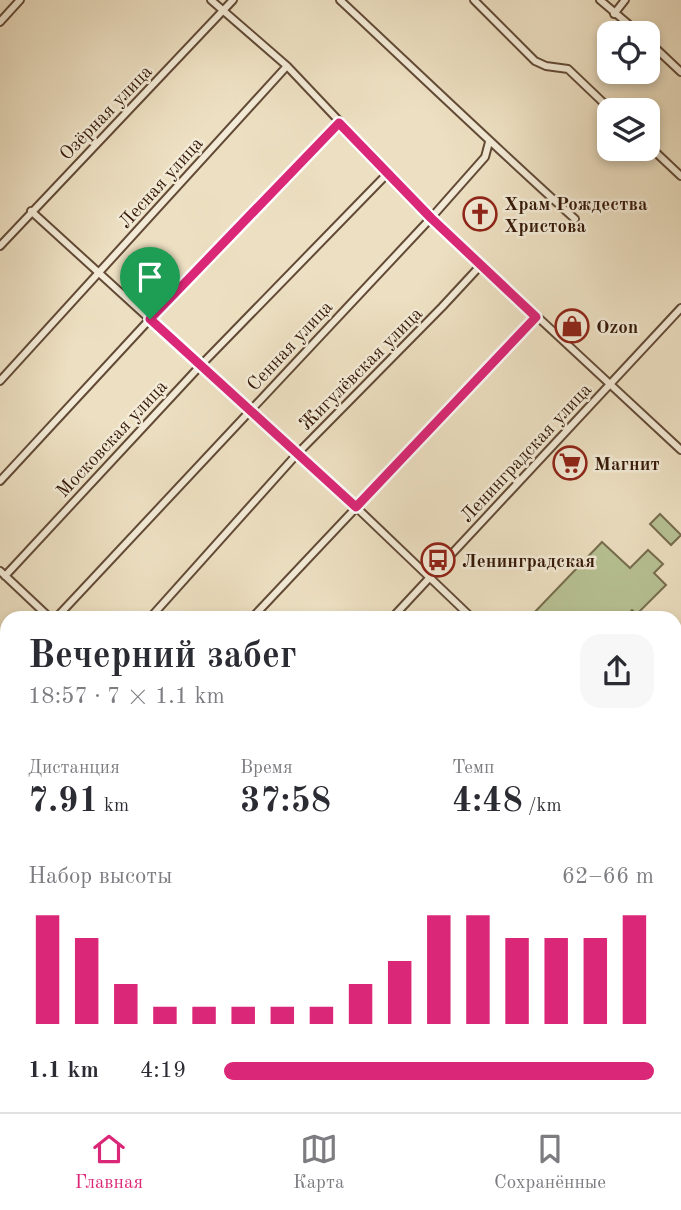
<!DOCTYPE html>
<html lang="ru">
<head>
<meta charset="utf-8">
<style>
  body { margin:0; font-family:"Old Standard TT",serif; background:#f7f7f7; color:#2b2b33; height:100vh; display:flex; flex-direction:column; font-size:26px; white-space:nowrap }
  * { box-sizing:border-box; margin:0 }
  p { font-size:23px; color:#7c7c81 }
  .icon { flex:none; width:38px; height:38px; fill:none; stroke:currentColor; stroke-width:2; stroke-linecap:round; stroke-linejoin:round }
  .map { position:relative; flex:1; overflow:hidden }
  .panel { position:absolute; left:0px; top:611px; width:682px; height:502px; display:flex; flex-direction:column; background:#fff; border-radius:21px 21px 0 0; box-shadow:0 4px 10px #0003 }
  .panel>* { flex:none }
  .tools { position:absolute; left:597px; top:21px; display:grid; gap:14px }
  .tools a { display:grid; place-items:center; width:63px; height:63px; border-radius:14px; background:#fff; box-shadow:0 4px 10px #0003; font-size:35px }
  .pin { position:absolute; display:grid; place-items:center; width:60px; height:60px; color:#fff; margin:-72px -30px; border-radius:50% 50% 50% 0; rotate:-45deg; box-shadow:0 0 7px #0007 }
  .pin .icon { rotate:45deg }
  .round { display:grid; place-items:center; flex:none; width:74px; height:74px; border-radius:21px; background:#f7f7f7 }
  .summary { display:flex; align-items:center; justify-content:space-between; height:119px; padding:0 28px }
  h1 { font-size:38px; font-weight:600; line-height:52px }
  .metrics { display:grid; grid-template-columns:repeat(3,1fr); gap:10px; height:119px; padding:7px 28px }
  .metrics div { display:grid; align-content:center }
  .metrics b { font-size:35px; font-weight:600 }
  .metrics small { font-size:19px; font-weight:400 }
  .metrics p { font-size:19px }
  .chart { height:196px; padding:14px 28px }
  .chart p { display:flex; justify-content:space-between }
  .chart svg { width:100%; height:126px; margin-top:7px; stroke:#db2777; stroke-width:6 }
  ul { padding:0 28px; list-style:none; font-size:23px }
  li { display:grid; grid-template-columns:112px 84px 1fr; align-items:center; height:52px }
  li i { height:18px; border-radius:9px; background:#db2777 }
  .menu { display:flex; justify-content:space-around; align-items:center; height:98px; border-top:2px solid #e1e1e2; background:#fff; font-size:19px; color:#7c7c81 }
  .menu a { display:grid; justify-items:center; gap:4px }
  .menu .active { color:#db2777 }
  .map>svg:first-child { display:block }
  .green { fill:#b7c294; stroke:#766d4e; stroke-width:2 }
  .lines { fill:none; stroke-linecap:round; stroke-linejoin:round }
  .minor-casing { stroke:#624a36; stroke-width:10 }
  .minor { stroke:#f3ebd7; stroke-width:6 }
  .route-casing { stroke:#fff; stroke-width:14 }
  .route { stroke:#db2777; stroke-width:9 }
  .labels { text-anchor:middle; stroke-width:5; stroke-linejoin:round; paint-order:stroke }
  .street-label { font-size:19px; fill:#341807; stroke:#f3ebd7 }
  .poi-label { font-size:19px; font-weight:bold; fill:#341807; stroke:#f3ebd7; text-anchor:start }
</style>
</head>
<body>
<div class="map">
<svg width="681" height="1112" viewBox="0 0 681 1112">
  <rect width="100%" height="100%" fill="#ede0c2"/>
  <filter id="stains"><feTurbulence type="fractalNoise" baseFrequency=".00286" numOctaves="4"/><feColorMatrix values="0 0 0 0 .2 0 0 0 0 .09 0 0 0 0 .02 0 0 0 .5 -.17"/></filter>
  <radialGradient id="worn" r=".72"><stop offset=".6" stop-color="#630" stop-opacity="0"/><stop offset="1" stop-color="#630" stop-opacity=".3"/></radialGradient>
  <!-- green -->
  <path class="green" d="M660,514L681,535L671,545L650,524Z
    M602,542L630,568L648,550L663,564L654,573L666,585L637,614L632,610L624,618H529Z
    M0,1055L7,1061V1106H54L61,1112H0Z"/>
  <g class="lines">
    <defs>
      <path id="minor" d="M211,0L287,66L431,218L681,450
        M340,0C418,73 495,147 575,219
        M474,0L535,61L546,66L568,69L611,110
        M600,0L639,33
        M614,14L625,0
        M0,22L20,0
        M648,41L681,72
        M648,145L681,176
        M31,211L356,507L472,618
        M0,246L233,0
        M0,381L287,66
        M0,481L150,319L339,123
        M0,571L50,618
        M5,576L201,365L388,173
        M56,618L431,218L485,157L489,142
        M150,618L297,454L442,307L481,265
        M252,618L536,317
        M392,618L681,308
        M676,710L681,704
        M0,779L7,771
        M0,801L7,807
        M676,807L681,812
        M676,857L681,851
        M0,911L7,918
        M676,961L681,966
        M676,1041L681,1035
        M0,1043L7,1050
        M66,1106L72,1112
        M204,1106L211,1112
        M325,1106L332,1112
        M577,1106L584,1112
        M264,1112L269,1106
        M351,1112L356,1106
        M440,1112L446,1106
        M527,1112L532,1106
        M613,1112L618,1106"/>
    </defs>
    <!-- minor casing -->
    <use href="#minor" class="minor-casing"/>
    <!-- minor -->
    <use href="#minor" class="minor"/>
  </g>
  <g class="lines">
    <defs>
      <path id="route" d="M339,123L431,218L536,317L356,507L150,319Z"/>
    </defs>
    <!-- route casing -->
    <use href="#route" class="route-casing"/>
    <!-- route -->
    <use href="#route" class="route"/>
  </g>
  <!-- icons -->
  <defs>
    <symbol id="church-ring" viewBox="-11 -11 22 22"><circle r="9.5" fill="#f3ebd7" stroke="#8f2418" stroke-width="1.5"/><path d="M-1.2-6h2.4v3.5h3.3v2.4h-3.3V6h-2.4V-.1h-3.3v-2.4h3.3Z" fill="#8f2418"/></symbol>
    <symbol id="shop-ring" viewBox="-11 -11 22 22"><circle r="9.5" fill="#f3ebd7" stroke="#8f2418" stroke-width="1.5"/><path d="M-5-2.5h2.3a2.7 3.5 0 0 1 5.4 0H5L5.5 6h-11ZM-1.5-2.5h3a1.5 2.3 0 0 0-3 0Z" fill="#8f2418"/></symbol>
    <symbol id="supermarket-ring" viewBox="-11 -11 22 22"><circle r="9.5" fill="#f3ebd7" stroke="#8f2418" stroke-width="1.5"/><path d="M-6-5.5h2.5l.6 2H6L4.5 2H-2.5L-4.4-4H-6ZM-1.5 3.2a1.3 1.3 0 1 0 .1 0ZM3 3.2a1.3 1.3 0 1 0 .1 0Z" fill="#8f2418"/></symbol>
    <symbol id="bus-ring" viewBox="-11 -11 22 22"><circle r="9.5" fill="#f3ebd7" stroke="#8f2418" stroke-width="1.5"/><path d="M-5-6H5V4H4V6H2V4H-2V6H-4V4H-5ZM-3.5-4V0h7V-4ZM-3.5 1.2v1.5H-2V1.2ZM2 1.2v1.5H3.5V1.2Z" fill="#8f2418"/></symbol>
  </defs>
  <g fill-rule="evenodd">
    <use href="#church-ring" x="461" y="195" width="38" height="38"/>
    <use href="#shop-ring" x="553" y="307" width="38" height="38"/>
    <use href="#supermarket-ring" x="551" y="444" width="38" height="38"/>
    <use href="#bus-ring" x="419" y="541" width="38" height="38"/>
  </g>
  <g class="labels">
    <!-- street labels -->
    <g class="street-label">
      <text transform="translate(105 112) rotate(-46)" y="7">Озёрная улица</text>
      <text transform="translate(160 182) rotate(-48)" y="7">Лесная улица</text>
      <text transform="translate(289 345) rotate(-47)" y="7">Сенная улица</text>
      <text transform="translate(360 368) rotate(-45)" y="7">Жигулёвская улица</text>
      <text transform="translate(111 438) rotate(-47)" y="7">Московская улица</text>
      <text transform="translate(525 452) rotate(-47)" y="7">Ленинградская улица</text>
    </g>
    <!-- poi labels -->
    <g class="poi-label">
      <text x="504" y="210">Храм Рождества<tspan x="504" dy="22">Христова</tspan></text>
      <text x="596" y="333">Ozon</text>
      <text x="594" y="470">Магнит</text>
      <text x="462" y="567">Ленинградская</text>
    </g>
  </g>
  <rect width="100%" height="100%" filter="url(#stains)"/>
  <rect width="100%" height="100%" fill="url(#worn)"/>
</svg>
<div class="tools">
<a><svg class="icon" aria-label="locate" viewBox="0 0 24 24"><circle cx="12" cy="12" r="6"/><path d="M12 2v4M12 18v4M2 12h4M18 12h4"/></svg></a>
<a><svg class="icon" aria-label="layers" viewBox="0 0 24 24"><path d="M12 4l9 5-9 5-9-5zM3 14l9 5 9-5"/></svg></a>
</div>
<div class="pin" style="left:150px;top:319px;background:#1e9e55"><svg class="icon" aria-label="arrive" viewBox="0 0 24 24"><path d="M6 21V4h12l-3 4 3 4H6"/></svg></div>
<section class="panel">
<div class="summary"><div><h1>Вечерний забег</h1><p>18:57 · 7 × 1.1 km</p></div><a class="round"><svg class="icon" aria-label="share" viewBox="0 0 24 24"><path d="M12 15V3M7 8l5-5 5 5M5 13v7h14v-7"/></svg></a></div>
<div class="metrics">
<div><p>Дистанция</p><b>7.91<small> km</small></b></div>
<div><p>Время</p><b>37:58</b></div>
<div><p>Темп</p><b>4:48<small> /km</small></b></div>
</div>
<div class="chart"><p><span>Набор высоты</span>62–66 m</p>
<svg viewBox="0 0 160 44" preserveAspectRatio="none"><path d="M5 44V6M15 44V14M25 44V30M35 44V38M45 44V38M55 44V38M65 44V38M75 44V38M85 44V30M95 44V22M105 44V6M115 44V6M125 44V14M135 44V14M145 44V14M155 44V6"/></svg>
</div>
<ul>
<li><b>1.1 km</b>4:19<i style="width:100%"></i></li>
</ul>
</section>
</div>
<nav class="menu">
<a class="active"><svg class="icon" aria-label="home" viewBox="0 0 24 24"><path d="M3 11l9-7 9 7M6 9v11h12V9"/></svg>Главная</a>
<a><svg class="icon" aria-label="map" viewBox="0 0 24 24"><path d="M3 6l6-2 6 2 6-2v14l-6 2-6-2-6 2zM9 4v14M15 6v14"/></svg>Карта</a>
<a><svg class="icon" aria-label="saved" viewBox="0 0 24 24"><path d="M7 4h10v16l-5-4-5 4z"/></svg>Сохранённые</a>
</nav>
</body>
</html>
